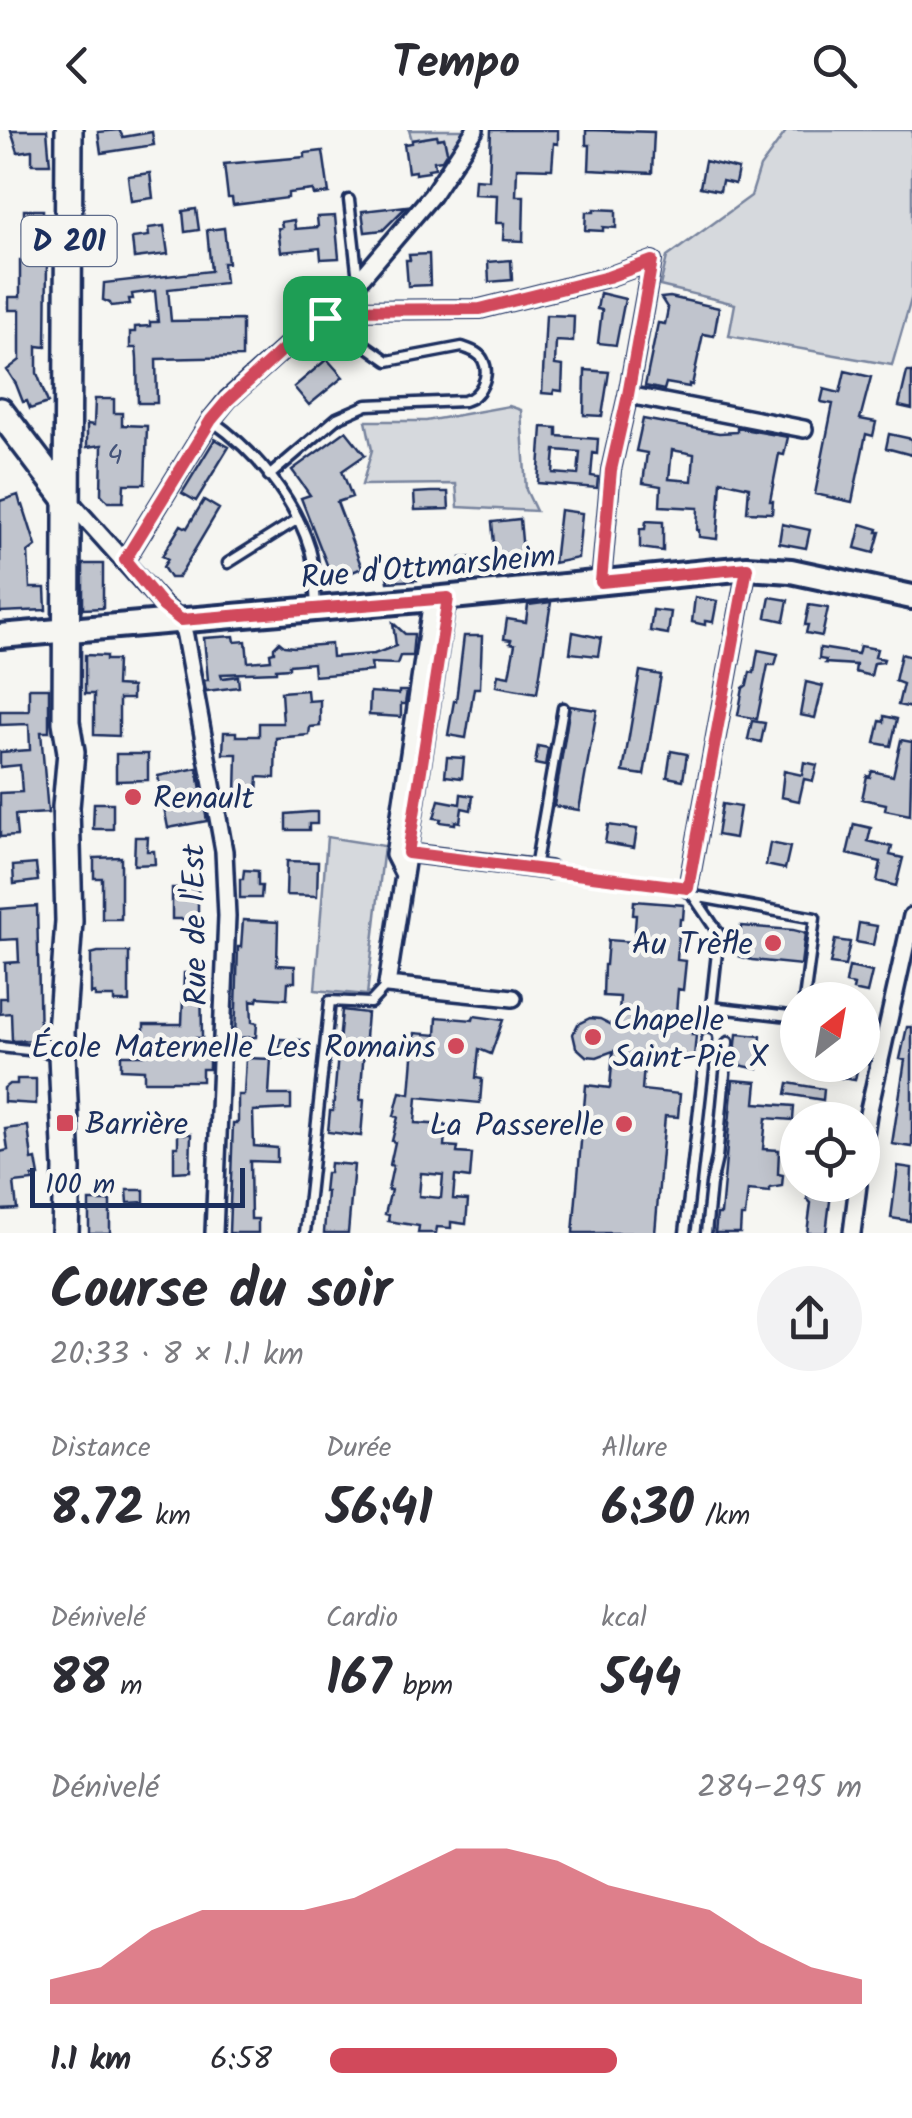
<!DOCTYPE html>
<html lang="fr">
<head>
<meta charset="utf-8">
<style>
  body { margin:0; font-family:Kalam,sans-serif; background:#f2f2f3; color:#2b2b33; height:100vh; display:flex; flex-direction:column; font-size:38px; white-space:nowrap }
  * { box-sizing:border-box; margin:0 }
  p { font-size:32px; color:#7c7c81 }
  .icon { flex:none; width:55px; height:55px; fill:none; stroke:currentColor; stroke-width:2; stroke-linecap:round; stroke-linejoin:round }
  .map { position:relative; height:1103px; overflow:hidden }
  .sheet { display:flex; flex-direction:column; background:#fff; flex:1 }
  .sheet>* { flex:none }
  .needle { width:65px; rotate:31deg }
  .tools { position:absolute; left:780px; top:852px; display:grid; gap:20px }
  .tools a { display:grid; place-items:center; width:100px; height:100px; border-radius:50%; background:#fff; box-shadow:0 5px 25px #0003; font-size:50px }
  .scale { position:absolute; left:30px; bottom:25px; width:215px; box-sizing:border-box; padding-left:10px; border:5px solid #1b2f5e; border-top:0; font-size:28px; line-height:35px; white-space:nowrap; color:#1b2f5e; -webkit-text-stroke:8px #f6f6f2; paint-order:stroke }
  .pin { position:absolute; display:grid; place-items:center; width:85px; height:85px; color:#fff; margin:-42px; border-radius:20px; box-shadow:0 5px 15px #0006 }
  .round { display:grid; place-items:center; flex:none; width:105px; height:105px; border-radius:52px; background:#f2f2f3 }
  .headline { display:flex; align-items:center; justify-content:space-between; height:170px; padding:0 50px }
  h1 { font-size:55px; font-weight:700; line-height:75px }
  .stats { display:grid; grid-template-columns:repeat(3,1fr); gap:15px; height:170px; padding:10px 50px }
  .stats div { display:grid; align-content:center }
  .stats b { font-size:50px; font-weight:700 }
  .stats small { font-size:28px; font-weight:400 }
  .stats p { font-size:28px }
  .chart { height:280px; padding:20px 50px }
  .chart p { display:flex; justify-content:space-between }
  .chart svg { width:100%; height:180px; margin-top:10px; fill:#d1495b; opacity:.7 }
  ul { padding:0 50px; list-style:none; font-size:32px }
  li { display:grid; grid-template-columns:160px 120px 1fr; align-items:center; height:75px }
  li i { height:25px; border-radius:12px; background:#d1495b }
  header { display:flex; justify-content:space-between; align-items:center; height:130px; padding:0 50px; background:#fff; font-size:45px; font-weight:700 }
  .map>svg:first-child { display:block }
  .green { fill:#d6d9dd; stroke:#78849e; stroke-width:2.5 }
  .building { fill:#c0c4cd; stroke:#1b2f5e; stroke-width:2.5; fill-rule:evenodd }
  .lines { fill:none; stroke-linecap:round; stroke-linejoin:round }
  .lane-casing { stroke:#1b2f5e; stroke-width:15 }
  .street-casing { stroke:#1b2f5e; stroke-width:22 }
  .secondary-casing { stroke:#1b2f5e; stroke-width:30 }
  .primary-casing { stroke:#1b2f5e; stroke-width:32 }
  .lane { stroke:#f6f6f2; stroke-width:8 }
  .street { stroke:#f6f6f2; stroke-width:15 }
  .secondary { stroke:#f6f6f2; stroke-width:22 }
  .primary { stroke:#f6f6f2; stroke-width:25 }
  .route-casing { stroke:#fff; stroke-width:20 }
  .route { stroke:#d1495b; stroke-width:12 }
  .poi-dot { fill:#d1495b; stroke:#f6f6f2; stroke-width:4 }
  .labels { text-anchor:middle; stroke-width:9; stroke-linejoin:round; paint-order:stroke }
  .number-label { font-size:28px; fill:#44547a }
  .shield { fill:#f6f6f2; stroke:#5d6b8a; stroke-width:2.5 }
  .shield-label { font-size:30px; font-weight:bold; fill:#1b2f5e }
  .street-label { font-size:32px; fill:#1b2f5e; stroke:#f6f6f2 }
  .poi-label { font-size:32px; fill:#1b2f5e; stroke:#f6f6f2; text-anchor:start }
</style>
</head>
<body>
<header><svg class="icon" aria-label="back" viewBox="0 0 24 24"><path d="M15 5l-7 7 7 7"/></svg>Tempo<svg class="icon" aria-label="search" viewBox="0 0 24 24"><circle cx="10" cy="10" r="6"/><path d="M15 15l6 6"/></svg></header>
<div class="map">
<svg width="912" height="1103" viewBox="0 0 912 1103">
  <rect width="100%" height="100%" fill="#f6f6f2"/>
  <filter id="ink" filterUnits="userSpaceOnUse"><feTurbulence type="fractalNoise" baseFrequency=".01" numOctaves="2"/><feDisplacementMap in="SourceGraphic" scale="20" xChannelSelector="R" yChannelSelector="G"/><feConvolveMatrix kernelMatrix="1 2 1 2 8 2 1 2 1" color-interpolation-filters="sRGB"/></filter>
  <g filter="url(#ink)">
    <!-- green -->
    <path class="green" d="M409,0H468L453,24L447,22L444,8L438,9L436,6L412,10Z
      M787,0H912V166L892,235L729,206L735,174L660,156L667,127L751,66L760,37Z
      M509,276L521,280L526,360L536,381L458,377L456,354L362,355L372,320L366,291H426Z
      M327,707L384,716L367,865L315,860Z"/>
    <!-- building -->
    <path class="building" d="M11,0H47L50,34H32V20L18,22Z
      M119,0L123,7L152,2L154,15L101,23L98,2Z
      M491,0H558V14L554,13L552,39L517,38L516,66H524L523,111L503,110L504,93H496L497,65L474,64L475,49L489,50Z
      M586,0L654,2L652,43L589,40L590,15H586Z
      M437,6L438,9L444,8L447,22L442,30L434,31L435,38L428,39L429,42L415,44V41L408,42L404,14L412,13V10Z
      M323,21L329,63L314,65L313,60L288,63V68L233,75L232,68H228L224,34L294,28L305,27V23Z
      M705,31L738,39L735,54L722,51L720,61L700,57Z
      M150,43L153,68L131,71L128,46Z
      M407,76L383,100L365,102L362,81Z
      M196,79L199,100L185,102L183,81Z
      M594,79L616,80V98L603,97V101L585,100L586,82H594Z
      M24,80H43V104H24Z
      M335,86L339,128L321,129L320,118L281,122L278,98L282,97L281,92L294,90L295,99L318,97L317,87Z
      M164,96L168,124L134,128L132,108L149,106L148,98Z
      M224,98L228,133H223L225,153L168,159L171,191L242,190V227L156,229L157,273H138L137,229L136,218H130V202H135V197L150,196V192H158L155,161L132,164L133,169H129L130,174L111,176L110,173L103,170L104,153L211,141L207,100Z
      M429,124L430,155L408,156L406,130H410L409,125Z
      M20,130H47L46,217L37,216V243L48,273L30,279L27,271L23,272L16,254L7,240L20,230V180H9V167H20Z
      M511,130L512,150L489,152L488,132Z
      M600,163L625,169L616,215L598,213L602,180L597,179Z
      M670,167L719,178L714,206L703,204L692,255L689,254V257L666,253L664,260L645,256L658,193L665,194L668,179L661,168Z
      M546,185L574,186L573,212L556,211L555,235L563,236L562,261L554,260L553,264L542,263Z
      M327,229L343,247L309,275L294,257Z
      M585,240L609,242L602,286L584,285Z
      M845,241L871,247L860,289L876,292L873,306L866,304L852,372L815,364L833,274L821,272L824,259L840,263Z
      M907,242H912V279L899,276Z
      M95,269H114V283H122V295L147,296L145,354H124L123,372H108L101,364L102,315L87,317V294L94,295Z
      M643,289L719,303L737,302V298L788,307L784,325L779,324L770,371H773L772,383L747,382L749,357L721,351L717,409L699,407V400H697L698,378L660,376L661,356L643,353L647,323L636,321ZM672,320L694,324L692,351L669,349Z
      M542,297L557,298V306L598,309L597,324L593,323L591,346L598,347L597,358L538,353ZM555,320L580,322L578,345L553,343Z
      M346,301L365,325L342,341L352,367L337,372L362,438L333,450L301,368L310,365L292,340Z
      M889,304L912,309V325L886,318Z
      M215,309L229,317L196,371L182,363Z
      M431,362H448L449,379L415,380L414,363Z
      M18,365L21,376L23,375L36,416L28,422L30,458H45L46,480L0,482V371Z
      M204,370L219,379L178,448H170L163,437L168,429L162,426L181,395L187,398Z
      M560,380L582,383L578,428L554,433Z
      M520,389L523,422L495,425L492,392Z
      M646,391L663,392V421L640,418V399H645Z
      M782,394L810,400L806,418L779,413Z
      M861,394L878,399L877,402H880L874,423L855,418Z
      M480,427L482,444L462,446L461,428Z
      M416,433L417,450L388,452L386,440L396,438V435Z
      M83,434H103V478L83,479Z
      M695,467L717,471L713,492L705,491V495L692,492Z
      M770,467L788,470L784,491L766,487Z
      M551,472L537,563L496,556L498,544L509,546L515,514L510,513L511,510L504,509L507,489L526,492L528,475Z
      M809,475L828,478L822,506L806,503L808,495H805Z
      M653,480L671,482L668,504L650,501Z
      M393,493L405,504H414L412,526H400L397,534L371,533L372,541L314,546L313,533L289,535V538L276,539V542L221,544L222,548L238,546L239,557L206,561L204,550H208L204,508L234,506L235,512L246,511L248,532L271,530L270,523L274,522V517L279,512L284,516L294,517L331,514L332,527L374,524L396,516Z
      M573,502L601,508L598,526L570,523Z
      M464,506H482L480,558H474L466,608L448,605L454,571H456Z
      M860,516L877,519L875,527L884,529L883,532L874,533L871,546L855,542L856,535L825,533L826,530L819,529L820,518L858,524Z
      M758,520L778,524L775,535H768L757,589L738,585L743,558L747,555L750,542L754,543Z
      M901,524L912,527V578L898,575L903,554L895,551Z
      M85,525L106,526V530H117L116,556L132,557V569H119V606L94,605V564H85Z
      M640,541L661,545L644,645L623,642Z
      M806,552L823,556L815,588L800,585Z
      M29,558H49V602H41L48,683L15,685L17,706L0,707V663L22,662L20,635L0,637V622L30,620L29,594L0,595V581H29Z
      M307,560L308,571L320,570V596L310,597L309,605L276,608L275,648L258,647L257,662L255,661V665L236,664L237,624H223L224,602H236V606H259V593H283L281,562Z
      M399,561H407L405,574H401V587L369,585L370,562L399,564Z
      M570,576L597,580L579,680L554,676Z
      M884,586L897,589L891,616L875,613L880,591L884,592Z
      M752,591L765,593L761,612L748,609Z
      M901,610L912,612L910,685L885,680L886,674L862,669L867,646L870,647L872,641L893,646Z
      M538,616L548,618L545,636L535,634Z
      M671,621L687,624L683,650L667,647Z
      M116,624H148V650L116,651Z
      M447,627L464,628L462,648L445,646Z
      M804,632L817,635L813,651L804,649L799,671L781,667L784,641L802,645Z
      M197,638L207,691L168,698L158,646Z
      M461,664L473,666L471,680L462,678L460,692L455,691V694L440,692L441,689L434,688L439,670L460,674Z
      M94,673H113V699H93Z
      M722,674L740,677L735,708L717,705Z
      M310,682H317V694H309V700H286V684Z
      M854,694L871,698L868,711L892,717L890,725L903,728L896,756L877,751L881,732L847,724Z
      M608,695L637,699L634,718L605,713Z
      M135,707H148L147,721H154L155,734L134,735Z
      M770,713L790,717L785,739L766,735Z
      M121,727V789H102V748H94V728Z
      M287,731L318,732L317,766L286,765Z
      M36,734L38,751L14,754L13,736Z
      M244,740L258,741V756H262L261,768H240V749H243Z
      M172,758H198V789H172Z
      M634,771L684,775L683,789H680L677,830L686,831L683,860L678,859L675,895L692,896V905H696L694,927L677,923L676,938L644,936L642,960L680,964L678,987L665,986L655,1103H573L586,955L610,958L613,921L597,927L586,926L576,917L573,904L578,894L590,888L600,889L618,898L620,867L603,866L604,835H606L608,810L634,812L636,785H633Z
      M37,776L40,910L12,911L11,883L0,884V868H6L5,833L19,832L18,809L0,810V779Z
      M243,790L278,792L277,835L295,836V852H288L287,869L258,867L257,871L251,870L252,892L257,893L256,907L235,908L238,817H241Z
      M859,793L877,796L873,815L856,812Z
      M741,796L793,800L805,803L801,835L752,830L739,826Z
      M835,810L850,812L845,836L830,834Z
      M98,822H129V872H114V867H95V863L91,864V824Z
      M849,837L872,842L867,863L853,860L854,855L846,853Z
      M184,843L201,844L202,908H191V926H209V939H202V951H144V940L121,939V925H144V894H182Z
      M342,880L367,883L360,970H364L361,1006L328,1002L330,981H333Z
      M474,886L503,890L491,924L479,919L476,948L482,949L480,973L417,967L415,993L446,995L444,1016L458,1017L457,1023L472,1024L470,1048L455,1046L453,1069L468,1070L466,1094L451,1092V1098L437,1097L436,1103H418L419,1096L388,1091L389,1085L385,1084L391,1060H388L393,1036L390,1035L395,1012L392,1011L398,987L394,986L400,962L410,964L415,903L436,905L437,887L473,890ZM421,1043L443,1045L441,1068L419,1066Z
      M907,897H912V1017L892,1014L905,930L900,929Z
      M737,904L761,906L758,939L734,934Z
      M280,909L301,910V929L279,928Z
      M246,928L271,929L269,965H291V979L253,981L254,1016L277,1018V1032L250,1031L251,1089H258V1103H229L233,993H238V965H244Z
      M836,935H858L855,950L835,947Z
      M17,949H36V974L4,972V958L9,954H17Z
      M733,950L757,952L755,973L794,976L793,990L766,988L763,1019L779,1020L778,1044L783,1045L782,1056L770,1058V1062L748,1060L745,1086H741L740,1103H715L717,1084H721Z
      M788,953L824,959L823,970L786,964Z
      M824,977L843,980L842,990H822Z
      M28,996L32,1030L36,1029L39,1046L32,1047L33,1051L14,1053L17,1079L0,1080V1022L8,1020L5,999Z
      M178,1004H191L190,1041L174,1042V1017H178Z
      M330,1033L354,1035L348,1103H324L327,1062H324L326,1043H329Z
      M898,1036L912,1038L910,1091L891,1088Z
      M809,1055H832L826,1103H807L811,1073L807,1069Z
      M127,1060H144V1072L128,1073Z
      M89,1071H110V1103H89Z"/>
    <g class="lines">
      <defs>
        <path id="lane" d="M349,70L358,150
          M211,290C255,321 294,367 310,419C315,436 314,456 316,474
          M269,346L337,288L367,275L464,271C480,267 491,246 483,230C479,222 470,220 462,217L388,231L325,187
          M228,433L298,389
          M535,738L563,578
          M549,740L688,758L719,804L711,877L798,887
          M694,766L815,788L804,870
          M0,917L56,923
          M305,1103L330,871L370,873L387,855
          M685,1103L707,909
          M706,1103L711,1054L717,1028L728,912"/>
        <path id="street" d="M334,180L480,179L608,147L652,131
          M628,265L804,299
          M66,367L163,475L181,490L185,506L224,721L227,786L214,1103
          M125,430L211,290L228,269L300,204L334,180L432,65L475,0
          M601,452L611,340L628,265L652,131
          M447,468L387,855L513,868
          M408,723L549,740
          M404,745L394,725L432,469
          M688,758L747,438
          M862,1023L868,984L912,786
          M852,1103L858,1055"/>
        <path id="secondary" d="M0,506L432,469L747,438L791,441L912,467"/>
        <path id="primary" d="M0,281L65,367
          M65,1103L67,1039L61,902L69,791L66,677L71,622L66,592L69,0"/>
      </defs>
      <!-- lane casing -->
      <use href="#lane" class="lane-casing"/>
      <!-- street casing -->
      <use href="#street" class="street-casing"/>
      <!-- secondary casing -->
      <use href="#secondary" class="secondary-casing"/>
      <!-- primary casing -->
      <use href="#primary" class="primary-casing"/>
      <!-- lane -->
      <use href="#lane" class="lane"/>
      <!-- street -->
      <use href="#street" class="street"/>
      <!-- secondary -->
      <use href="#secondary" class="secondary"/>
      <!-- primary -->
      <use href="#primary" class="primary"/>
    </g>
  </g>
  <g class="lines" filter="url(#ink)">
    <defs>
      <path id="route" d="M652,131L628,265L611,340L601,452L747,438L688,758L408,723L448,468L181,490L163,476L125,430L211,290L228,270L300,204L334,180L480,179L608,147Z"/>
    </defs>
    <!-- route casing -->
    <use href="#route" class="route-casing"/>
    <!-- route -->
    <use href="#route" class="route"/>
  </g>
  <!-- markers -->
  <g class="poi-dot">
    <circle cx="133" cy="667" r="10"/>
    <circle cx="773" cy="813" r="10"/>
    <circle cx="593" cy="907" r="10"/>
    <circle cx="456" cy="916" r="10"/>
    <rect x="55" y="983" width="20" height="20" rx="5"/>
    <circle cx="624" cy="994" r="10"/>
  </g>
  <g class="labels">
    <!-- number labels -->
    <g class="number-label">
      <text x="115" y="334">4</text>
    </g>
    <!-- shield labels -->
    <rect class="shield" x="21.5" y="86" width="95" height="50" rx="8"/>
    <g class="shield-label">
      <text x="69" y="121">D 201</text>
    </g>
    <!-- street labels -->
    <g class="street-label">
      <text transform="translate(428 436) rotate(-5)" y="11">Rue d'Ottmarsheim</text>
      <text transform="translate(194 795) rotate(-91)" y="11">Rue de l'Est</text>
    </g>
    <!-- poi labels -->
    <g class="poi-label">
      <text x="153" y="678">Renault</text>
      <text x="753" y="824" text-anchor="end">Au Trèfle</text>
      <text x="613" y="900">Chapelle<tspan x="613" dy="37">Saint-Pie X</tspan></text>
      <text x="436" y="927" text-anchor="end">École Maternelle Les Romains</text>
      <text x="85" y="1004">Barrière</text>
      <text x="604" y="1005" text-anchor="end">La Passerelle</text>
    </g>
  </g>
</svg>
<div class="tools">
<a><svg class="needle" viewBox="-14 -14 28 28"><path d="M0-13l5 13h-10z" fill="#e53935"/><path d="M0 13l5-13h-10z" fill="#7c7c81"/></svg></a>
<a><svg class="icon" aria-label="locate" viewBox="0 0 24 24"><circle cx="12" cy="12" r="6"/><path d="M12 2v4M12 18v4M2 12h4M18 12h4"/></svg></a>
</div>
<div class="scale">100 m</div>
<div class="pin" style="left:325px;top:188px;background:#1e9e55"><svg class="icon" aria-label="arrive" viewBox="0 0 24 24"><path d="M6 21V4h12l-3 4 3 4H6"/></svg></div>
</div>
<section class="sheet">
<div class="headline"><div><h1>Course du soir</h1><p>20:33 · 8 × 1.1 km</p></div><a class="round"><svg class="icon" aria-label="share" viewBox="0 0 24 24"><path d="M12 15V3M7 8l5-5 5 5M5 13v7h14v-7"/></svg></a></div>
<div class="stats">
<div><p>Distance</p><b>8.72<small> km</small></b></div>
<div><p>Durée</p><b>56:41</b></div>
<div><p>Allure</p><b>6:30<small> /km</small></b></div>
</div>
<div class="stats">
<div><p>Dénivelé</p><b>88<small> m</small></b></div>
<div><p>Cardio</p><b>167<small> bpm</small></b></div>
<div><p>kcal</p><b>544</b></div>
</div>
<div class="chart"><p><span>Dénivelé</span>284–295 m</p>
<svg viewBox="0 0 160 44" preserveAspectRatio="none"><path d="M0 44V38L10 35L20 26L30 21L40 21L50 21L60 18L70 12L80 6L90 6L100 9L110 15L120 18L130 21L140 29L150 35L160 38V44z"/></svg>
</div>
<ul>
<li><b>1.1 km</b>6:58<i style="width:54%"></i></li>
</ul>
</section>
</body>
</html>
